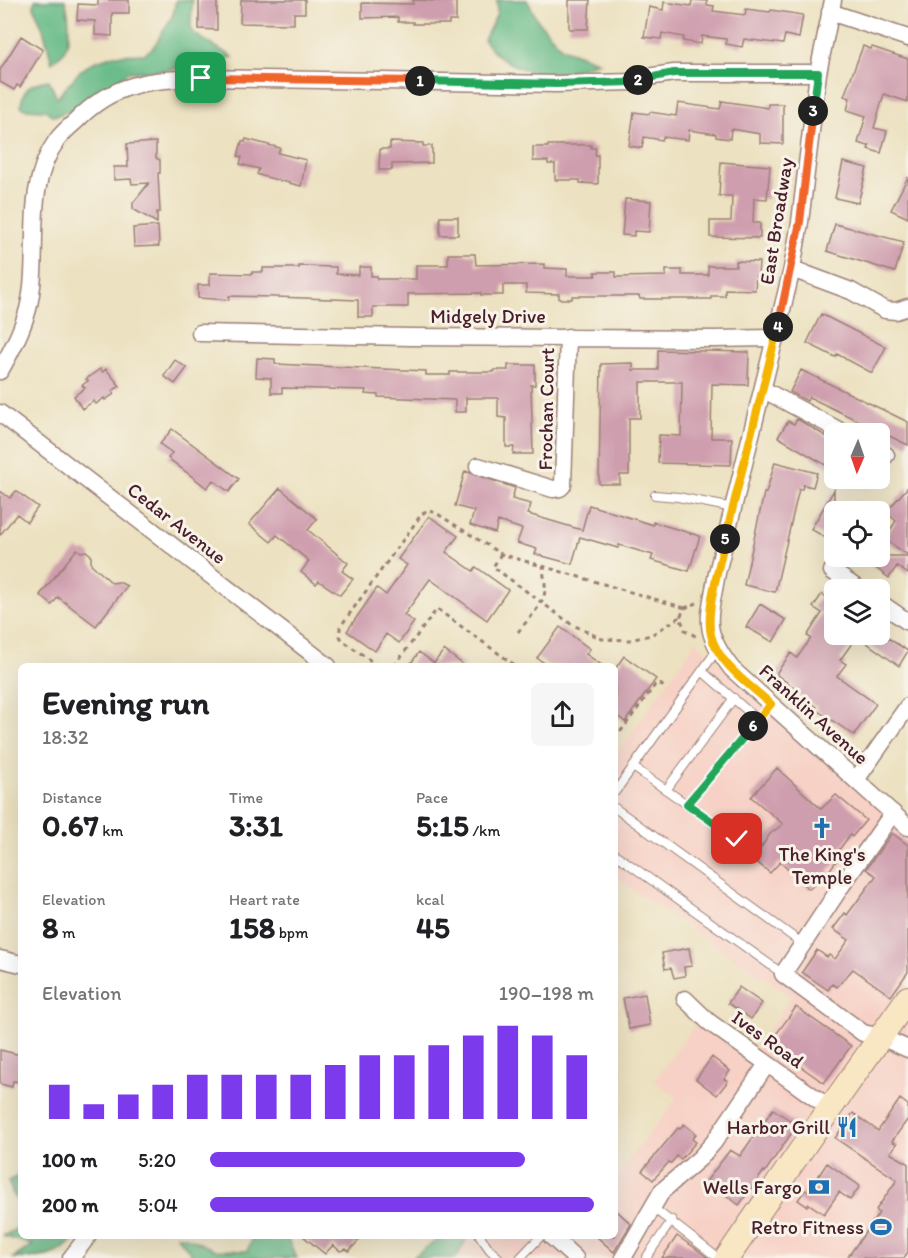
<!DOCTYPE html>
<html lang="en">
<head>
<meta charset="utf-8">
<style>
  body { margin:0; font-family:Itim,sans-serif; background:#f6f6f6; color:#202124; height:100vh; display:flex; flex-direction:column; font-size:22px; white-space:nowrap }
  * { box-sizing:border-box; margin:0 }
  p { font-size:20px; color:#757577 }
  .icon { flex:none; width:33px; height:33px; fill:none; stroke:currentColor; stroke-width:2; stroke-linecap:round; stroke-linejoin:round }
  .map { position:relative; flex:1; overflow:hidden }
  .details { position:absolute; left:18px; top:663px; width:600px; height:576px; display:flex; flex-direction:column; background:#fff; border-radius:9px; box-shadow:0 6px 24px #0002 }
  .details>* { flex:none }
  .needle { width:39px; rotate:182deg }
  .controls { position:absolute; left:824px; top:423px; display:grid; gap:12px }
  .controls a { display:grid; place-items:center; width:66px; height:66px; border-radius:9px; background:#fff; box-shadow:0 6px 24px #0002; font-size:30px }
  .pin { position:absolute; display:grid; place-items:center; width:51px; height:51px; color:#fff; margin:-26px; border-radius:12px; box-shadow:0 3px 9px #0006 }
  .km { position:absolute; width:30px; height:30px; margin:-15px; border-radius:50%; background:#222; color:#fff; font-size:16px; line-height:30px; text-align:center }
  .round { display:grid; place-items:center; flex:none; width:63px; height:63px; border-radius:9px; background:#f6f6f6 }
  .head { display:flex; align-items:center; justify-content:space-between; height:102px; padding:0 24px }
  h1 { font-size:33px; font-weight:700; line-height:45px }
  .metrics { display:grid; grid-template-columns:repeat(3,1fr); gap:9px; height:102px; padding:6px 24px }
  .metrics div { display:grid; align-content:center }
  .metrics b { font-size:30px; font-weight:700 }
  .metrics small { font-size:16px; font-weight:400 }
  .metrics p { font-size:16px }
  .chart { height:168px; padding:12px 24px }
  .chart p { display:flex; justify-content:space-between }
  .chart svg { width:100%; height:108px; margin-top:6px; stroke:#7c3aed; stroke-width:6 }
  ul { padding:0 24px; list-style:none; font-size:20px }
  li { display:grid; grid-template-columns:96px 72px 1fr; align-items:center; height:45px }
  li i { height:15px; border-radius:8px; background:#7c3aed }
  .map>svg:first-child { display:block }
  .built { fill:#f7d1c6 }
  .forest { fill:#6abc89; stroke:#5a6e5a; stroke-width:1.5 }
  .building { fill:#cf9eae }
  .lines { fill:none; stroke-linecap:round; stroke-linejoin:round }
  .lane-casing { stroke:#9b8076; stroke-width:10 }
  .street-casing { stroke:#9b8076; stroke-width:19 }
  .secondary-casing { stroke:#9b8076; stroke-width:26 }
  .path { stroke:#9b8076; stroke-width:3; stroke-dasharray:4.5 4.5; stroke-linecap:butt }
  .lane { stroke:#fff; stroke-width:8 }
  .street { stroke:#fff; stroke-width:16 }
  .secondary { stroke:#f9e7c3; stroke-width:24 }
  .split-1-casing { stroke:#fff; stroke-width:12 }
  .split-2-casing { stroke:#fff; stroke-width:12 }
  .split-3-casing { stroke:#fff; stroke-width:12 }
  .split-4-casing { stroke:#fff; stroke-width:12 }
  .split-5-casing { stroke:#fff; stroke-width:12 }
  .split-6-casing { stroke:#fff; stroke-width:12 }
  .split-7-casing { stroke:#fff; stroke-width:12 }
  .split-1 { stroke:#f0652b; stroke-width:8 }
  .split-2 { stroke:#22a559; stroke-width:8 }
  .split-3 { stroke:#22a559; stroke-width:8 }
  .split-4 { stroke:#f0652b; stroke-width:8 }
  .split-5 { stroke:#f5b400; stroke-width:8 }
  .split-6 { stroke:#f5b400; stroke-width:8 }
  .split-7 { stroke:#22a559; stroke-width:8 }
  .labels { text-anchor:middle; stroke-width:6; stroke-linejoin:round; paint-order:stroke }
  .street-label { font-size:20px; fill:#4a1f2b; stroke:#f7f3e8 }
  .poi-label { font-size:20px; fill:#4a1f2b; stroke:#f7f3e8; text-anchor:end }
</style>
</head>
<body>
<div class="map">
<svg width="908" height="1258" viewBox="0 0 908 1258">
  <rect width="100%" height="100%" fill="#f7f3e8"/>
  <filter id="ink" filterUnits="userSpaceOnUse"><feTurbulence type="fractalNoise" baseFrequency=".0167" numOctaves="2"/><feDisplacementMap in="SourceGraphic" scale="12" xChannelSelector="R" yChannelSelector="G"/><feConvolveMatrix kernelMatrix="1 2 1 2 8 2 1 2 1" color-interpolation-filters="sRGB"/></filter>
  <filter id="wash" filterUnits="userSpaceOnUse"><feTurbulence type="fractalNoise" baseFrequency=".008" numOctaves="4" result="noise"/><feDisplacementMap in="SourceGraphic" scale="24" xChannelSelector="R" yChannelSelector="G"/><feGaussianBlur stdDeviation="1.35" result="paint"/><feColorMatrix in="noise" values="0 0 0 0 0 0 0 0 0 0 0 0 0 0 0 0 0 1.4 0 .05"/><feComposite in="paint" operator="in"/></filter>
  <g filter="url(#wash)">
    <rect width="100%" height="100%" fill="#ece1c0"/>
    <!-- built -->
    <path class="built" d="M693,640L908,827V1258H444L460,1236H615V1177L677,1098L654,1081L659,1074L700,1018L752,1054L792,996L615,878V756L692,648Z"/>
    <!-- forest -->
    <path class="forest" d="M35,0H65C69,14 72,39 63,53C60,56 55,59 52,62L43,29L34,7Z
      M176,0H192L191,27L194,34L233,57C199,68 164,71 128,72C114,85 72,113 53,116L45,110L25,109L21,106C23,87 31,83 49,80L57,98L80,71L94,62L114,55L144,54L153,48L173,15Z
      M497,0H527L538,21L562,48L599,62C588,65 578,70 567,72C536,77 502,67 484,40L497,14Z
      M21,1175V1206L13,1194L8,1181Z
      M21,1226V1236H76C59,1258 41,1258 13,1258L33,1245L3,1236Z
      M177,1236H184L215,1250L247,1251L254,1236H286L297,1258H195Z
      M443,1236H468L456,1258H412Z"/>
    <g id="blocks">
      <!-- building -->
      <path class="building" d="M98,0H129V13H112V36L95,35V21L77,20L78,4L98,5Z
        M199,0H217V30L199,29Z
        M241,0H305V13H294V24L240,23Z
        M413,0L456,2V21H449V24H413V22H398V17L362,18V3L413,4Z
        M569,0H590L588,29H569Z
        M692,0L707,1V5L714,6L713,11L745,15L746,9L770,12L771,10L803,15L799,38L785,35L783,44L744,39L742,47L726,44V39L702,36L701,44L683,41L684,37L662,33L661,39L644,37L649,7L663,10L664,2L691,6Z
        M21,36L43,50L20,87L17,85L14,90L0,82V70Z
        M863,46L871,49L872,47L908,59V102L884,94L874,128L887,131L881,153L868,149L870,144L868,146L858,143L866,116L847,110L850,98L844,96Z
        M722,101L768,108V104H783V144L760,143V134L731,129L730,139L716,137V134L689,130L688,140L663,137L662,140L644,137L642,148L629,146L634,112L649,114L650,112L676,116L678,103L720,109Z
        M246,139L280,148L278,153L306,160L301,186L262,176L257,174L259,169L240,164L242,157L238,156L242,141L245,142Z
        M156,142V158L160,160V173H158L160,212H157V223L133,209V203L149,183L132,184L131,179L114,180V167H128L127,144Z
        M390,142L423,143V146H432V163L392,164V170H379L380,149H390Z
        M548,145H591V148H596L595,155H598V184L580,183V180H555V164H548V161H533V147H548Z
        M721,162L770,166L767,199L754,198L753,223H760V238L710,237V221H731L732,196H719Z
        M843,162L867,168L858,203L835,198Z
        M908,177V218L891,210Z
        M625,199L651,201L649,232L634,231V236L622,235Z
        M440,217H458V235H440Z
        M835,224L904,242L895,272L827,251Z
        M158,226L159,246L134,247L133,228Z
        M448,254H475L476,265L544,264V268L567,269V276H596L595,272H616V277L666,276V270H682V275H708V266H736V261L759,262L758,276H756L755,290L725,289V296H711V299H640L639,296H572V299H559V294L526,293V285H503V295H481V293L408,294V307H373V317H358V300L276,297L229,296V300L198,298V285H210V273L252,274V272H263V268H299V266L336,267V274L359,275V267H371V276H377V279H416V265H448Z
        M821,314L886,347L872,373L837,354L835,357L807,343Z
        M658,350L749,352L748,385L712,384L711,438H732L731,465L658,463L659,435L681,436L682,382H641V385H640V418H629V475H620V484H599L601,364L633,363V370H658Z
        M257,358L275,359V364L426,371V375H450V372H494V370H508V365H535V385H531L533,454H513L514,447H506V418L498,417V398H466V412H455V400L378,397V395L365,394L366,390L282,388V393H271V378L256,377Z
        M175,360L187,368L175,384L164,376Z
        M100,369L103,372L106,369L120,386L112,391L114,394L105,400L104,398L96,404L94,401L82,409L74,396L85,388L82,385L88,381L86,379Z
        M801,370L908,422V445L809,397L807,401L790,392Z
        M797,419L834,441V470L778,437L788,421L794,424Z
        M172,429L239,479L229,492L213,480L207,488L168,458L172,453L160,444Z
        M775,462L817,473L813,487L803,485L802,489H799L775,592L744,585L764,493H766Z
        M465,471L515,488L512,499L531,504L528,514L582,530L589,505L653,525V522L700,536L689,571L651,560L653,555L619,545L618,548L580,537L572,564L535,554L537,549L517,543L522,529L498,521L495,533L470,525L474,511L455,506Z
        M908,487V555L884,539L896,521L886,512Z
        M280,488L317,519L308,530L348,563L342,571L353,579L340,595L319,581L316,584L301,572L309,561L277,535L271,542L249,524Z
        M834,490V543L811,529Z
        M0,491L10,498L16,491L38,507L27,522L17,514L0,535Z
        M429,516L458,536L446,552L473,571L476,567L508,590L487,620L430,579L404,615L414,622L399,643L386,634L375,651L347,631L377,588L386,595L407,565L398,559Z
        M77,549L81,552L86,551L91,555V564L112,583L119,582L127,586L96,626L58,597L52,605L40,595Z
        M860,556H908V574L897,566L889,578Z
        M822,594L831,600L834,595V634H876L885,641L888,638L908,651L899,666L857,636L840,660L846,664L837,676L876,704L854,735L815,709L817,707L802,698L795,691L796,689L777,675V672L791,653L797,658L811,638L807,636L822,613L813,607Z
        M760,604L786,620L773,642L746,627Z
        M560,627L590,649L586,654L603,666H549L537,658Z
        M444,650L465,666H409L419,652L434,663Z
        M624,656L656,679L625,722L615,714V669Z
        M777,768L821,809L836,795L866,820L852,837L850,835L836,854L839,857L824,878L809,889L780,862L770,873L753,859L770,834L783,824L751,797Z
        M892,833L908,845V972L891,996L853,969L837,987L832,984L828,990L802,972L817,950L827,957L829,955L835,959L849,940L833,929L845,913L847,915L876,876L866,869Z
        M689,948L692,966L684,967L685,976L674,978L671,968L665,969L662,953Z
        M739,987L762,1003L751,1019L728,1003Z
        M645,994L650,1025L629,1029L623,998Z
        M796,1007L851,1046L824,1083L769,1044Z
        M0,1050L21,1055V1082L13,1081L12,1087L0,1084Z
        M712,1057L730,1071L724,1079L728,1081L717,1095L696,1079Z
        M900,1099L908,1105V1119L892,1141L897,1144L890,1153L908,1163V1252L904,1258H847L879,1213L876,1210L897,1180L835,1138L853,1113L878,1131Z
        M773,1109L797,1125L765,1172L764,1171L739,1205L707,1180L730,1150L740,1156Z
        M684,1124L696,1134L692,1139L696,1142L681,1159L677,1156L671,1163L669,1162L653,1180L642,1171L678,1128L680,1129Z
        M827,1163L860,1186L850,1200L839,1192L824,1214L809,1204L807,1206L798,1200L805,1190L808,1192Z
        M615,1209L631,1224L614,1252L596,1236H615Z
        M303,1236H363L349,1251L346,1249L340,1251L333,1245L325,1254Z
        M677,1236L695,1248L708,1258H662Z"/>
    </g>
  </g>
  <g filter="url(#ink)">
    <use href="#blocks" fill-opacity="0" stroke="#9b8076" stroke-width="1.5"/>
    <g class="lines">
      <defs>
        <path id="lane" d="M655,495L678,497L733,508
          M702,671L758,720
          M633,767L717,650
          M666,790L734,698
          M615,792L633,767L737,839
          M687,804L771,704
          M615,808L803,944
          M615,854L783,974
          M652,1207L718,1258
          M480,1236L490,1250L499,1258
          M520,1258L541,1236
          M646,1258L672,1220"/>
        <path id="street" d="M833,0L818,73L800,222L792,269L717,573C709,620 701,629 732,669L908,827
          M830,12L908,38
          M792,269L851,291L885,310L896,311L908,307
          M200,333L411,337L714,339L776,338
          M0,371C11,352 22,331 28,309C42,254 21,190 57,140C62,133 69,127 76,121C114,82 149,80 201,78L556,84L633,82L647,77L674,73H818
          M764,390L846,434
          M0,413L328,666
          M879,451L886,455
          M478,466L553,489L560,488L563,485L568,337
          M832,571L860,590
          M879,602L908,622
          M856,780L908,706
          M893,813L842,885L783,974L863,1033L881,1037L908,1049
          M0,959L21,964
          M685,999L709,1022L831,1109
          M551,1236L575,1258
          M71,1258L88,1236
          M623,1258L662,1191L700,1158L714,1142L767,1064"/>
        <path id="secondary" d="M727,1258L810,1137L908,998"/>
      </defs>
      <!-- lane casing -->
      <use href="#lane" class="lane-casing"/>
      <!-- street casing -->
      <use href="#street" class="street-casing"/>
      <!-- secondary casing -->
      <use href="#secondary" class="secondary-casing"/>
      <!-- path -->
      <path class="path" d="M501,554L493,567L496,569L571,624L602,639L630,640L651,635L680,617
        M697,603L685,608L680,617L685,630L697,637
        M518,632C527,620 543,606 545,591C546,583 543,574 543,566
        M378,666L342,640L340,636V627L421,515L427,510L436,513L501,554L685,608
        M394,666L437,609L516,666
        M615,739L655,685L660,684L664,687"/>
      <!-- lane -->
      <use href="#lane" class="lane"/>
      <!-- street -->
      <use href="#street" class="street"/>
      <!-- secondary -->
      <use href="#secondary" class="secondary"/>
    </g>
  </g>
  <g class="lines" filter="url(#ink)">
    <defs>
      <path id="split-1" d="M201,78L420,81"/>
      <path id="split-2" d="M420,81L556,84L633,82L638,80"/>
      <path id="split-3" d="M638,80L674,73H818L813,111"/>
      <path id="split-4" d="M778,327L800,222L813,111"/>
      <path id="split-5" d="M725,539L778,327"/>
      <path id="split-6" d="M725,539C720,564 705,612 711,635C718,664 750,685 771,704L753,726"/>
      <path id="split-7" d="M737,839L687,804L753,726"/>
    </defs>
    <!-- split-1 casing -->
    <use href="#split-1" class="split-1-casing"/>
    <!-- split-2 casing -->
    <use href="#split-2" class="split-2-casing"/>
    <!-- split-3 casing -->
    <use href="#split-3" class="split-3-casing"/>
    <!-- split-4 casing -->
    <use href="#split-4" class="split-4-casing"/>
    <!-- split-5 casing -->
    <use href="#split-5" class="split-5-casing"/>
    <!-- split-6 casing -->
    <use href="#split-6" class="split-6-casing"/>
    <!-- split-7 casing -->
    <use href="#split-7" class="split-7-casing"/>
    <!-- split-1 -->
    <use href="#split-1" class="split-1"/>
    <!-- split-2 -->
    <use href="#split-2" class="split-2"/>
    <!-- split-3 -->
    <use href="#split-3" class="split-3"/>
    <!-- split-4 -->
    <use href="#split-4" class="split-4"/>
    <!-- split-5 -->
    <use href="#split-5" class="split-5"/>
    <!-- split-6 -->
    <use href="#split-6" class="split-6"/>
    <!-- split-7 -->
    <use href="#split-7" class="split-7"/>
  </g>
  <!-- icons -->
  <defs>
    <symbol id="church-bare" viewBox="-9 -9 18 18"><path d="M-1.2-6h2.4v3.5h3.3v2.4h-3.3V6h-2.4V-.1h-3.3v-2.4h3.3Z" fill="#1f6fb2" stroke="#f7f3e8" stroke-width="2.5" paint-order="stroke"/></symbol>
    <symbol id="restaurant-bare" viewBox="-9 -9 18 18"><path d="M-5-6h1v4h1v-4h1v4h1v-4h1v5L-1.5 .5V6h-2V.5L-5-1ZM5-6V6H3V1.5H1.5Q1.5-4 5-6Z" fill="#1f6fb2" stroke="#f7f3e8" stroke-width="2.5" paint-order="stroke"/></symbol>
    <symbol id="bank-bare" viewBox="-9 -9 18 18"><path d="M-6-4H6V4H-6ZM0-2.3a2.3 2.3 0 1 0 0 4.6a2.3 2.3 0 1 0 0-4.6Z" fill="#1f6fb2" stroke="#f7f3e8" stroke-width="2.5" paint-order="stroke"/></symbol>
    <symbol id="stadium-bare" viewBox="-9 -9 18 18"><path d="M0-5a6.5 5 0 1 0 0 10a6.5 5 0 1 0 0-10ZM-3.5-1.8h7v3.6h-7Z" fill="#1f6fb2" stroke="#f7f3e8" stroke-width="2.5" paint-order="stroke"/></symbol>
  </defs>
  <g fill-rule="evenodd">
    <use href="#church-bare" x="807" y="813" width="30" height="30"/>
    <use href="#restaurant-bare" x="832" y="1112" width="30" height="30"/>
    <use href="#bank-bare" x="804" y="1172" width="30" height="30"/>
    <use href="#stadium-bare" x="866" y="1212" width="30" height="30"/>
  </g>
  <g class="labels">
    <!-- street labels -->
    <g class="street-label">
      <text transform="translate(776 221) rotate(-81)" y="7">East Broadway</text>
      <text x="488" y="323">Midgely Drive</text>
      <text transform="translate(546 409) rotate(-89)" y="7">Frochan Court</text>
      <text transform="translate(177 523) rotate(38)" y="7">Cedar Avenue</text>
      <text transform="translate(814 714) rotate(42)" y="7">Franklin Avenue</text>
      <text transform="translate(768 1039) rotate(36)" y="7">Ives Road</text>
    </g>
    <!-- poi labels -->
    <g class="poi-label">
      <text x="822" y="861" text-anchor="middle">The King's<tspan x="822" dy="23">Temple</tspan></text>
      <text x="830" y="1134">Harbor Grill</text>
      <text x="802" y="1194">Wells Fargo</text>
      <text x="864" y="1234">Retro Fitness</text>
    </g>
  </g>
</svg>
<div class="controls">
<a><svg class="needle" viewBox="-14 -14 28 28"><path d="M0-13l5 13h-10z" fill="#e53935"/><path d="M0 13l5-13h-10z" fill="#757577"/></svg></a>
<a><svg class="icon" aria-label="locate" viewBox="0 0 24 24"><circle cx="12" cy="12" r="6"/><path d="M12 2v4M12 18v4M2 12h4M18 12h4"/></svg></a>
<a><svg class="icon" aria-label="layers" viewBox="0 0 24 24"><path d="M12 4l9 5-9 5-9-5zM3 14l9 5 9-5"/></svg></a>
</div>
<div class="pin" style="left:201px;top:78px;background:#1e9e55"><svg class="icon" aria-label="arrive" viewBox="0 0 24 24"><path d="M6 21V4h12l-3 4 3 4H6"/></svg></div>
<div class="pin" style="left:737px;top:839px;background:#d93025"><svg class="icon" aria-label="check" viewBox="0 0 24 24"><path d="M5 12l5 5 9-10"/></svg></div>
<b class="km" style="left:420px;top:81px">1</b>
<b class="km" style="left:638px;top:80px">2</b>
<b class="km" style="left:813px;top:111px">3</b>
<b class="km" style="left:778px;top:327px">4</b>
<b class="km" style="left:725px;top:539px">5</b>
<b class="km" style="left:753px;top:726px">6</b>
<section class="details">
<div class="head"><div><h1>Evening run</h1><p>18:32</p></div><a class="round"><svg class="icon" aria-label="share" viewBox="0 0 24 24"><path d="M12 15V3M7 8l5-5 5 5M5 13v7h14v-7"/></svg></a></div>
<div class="metrics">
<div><p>Distance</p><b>0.67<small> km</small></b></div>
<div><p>Time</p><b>3:31</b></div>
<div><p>Pace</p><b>5:15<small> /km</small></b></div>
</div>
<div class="metrics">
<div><p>Elevation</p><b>8<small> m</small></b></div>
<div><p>Heart rate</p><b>158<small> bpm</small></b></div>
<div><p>kcal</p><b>45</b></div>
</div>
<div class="chart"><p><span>Elevation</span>190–198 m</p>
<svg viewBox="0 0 160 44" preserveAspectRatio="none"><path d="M5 44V30M15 44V38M25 44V34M35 44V30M45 44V26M55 44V26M65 44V26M75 44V26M85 44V22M95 44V18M105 44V18M115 44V14M125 44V10M135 44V6M145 44V10M155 44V18"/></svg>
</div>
<ul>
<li><b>100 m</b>5:20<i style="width:82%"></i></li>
<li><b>200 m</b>5:04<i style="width:100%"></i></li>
</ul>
</section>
</div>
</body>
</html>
